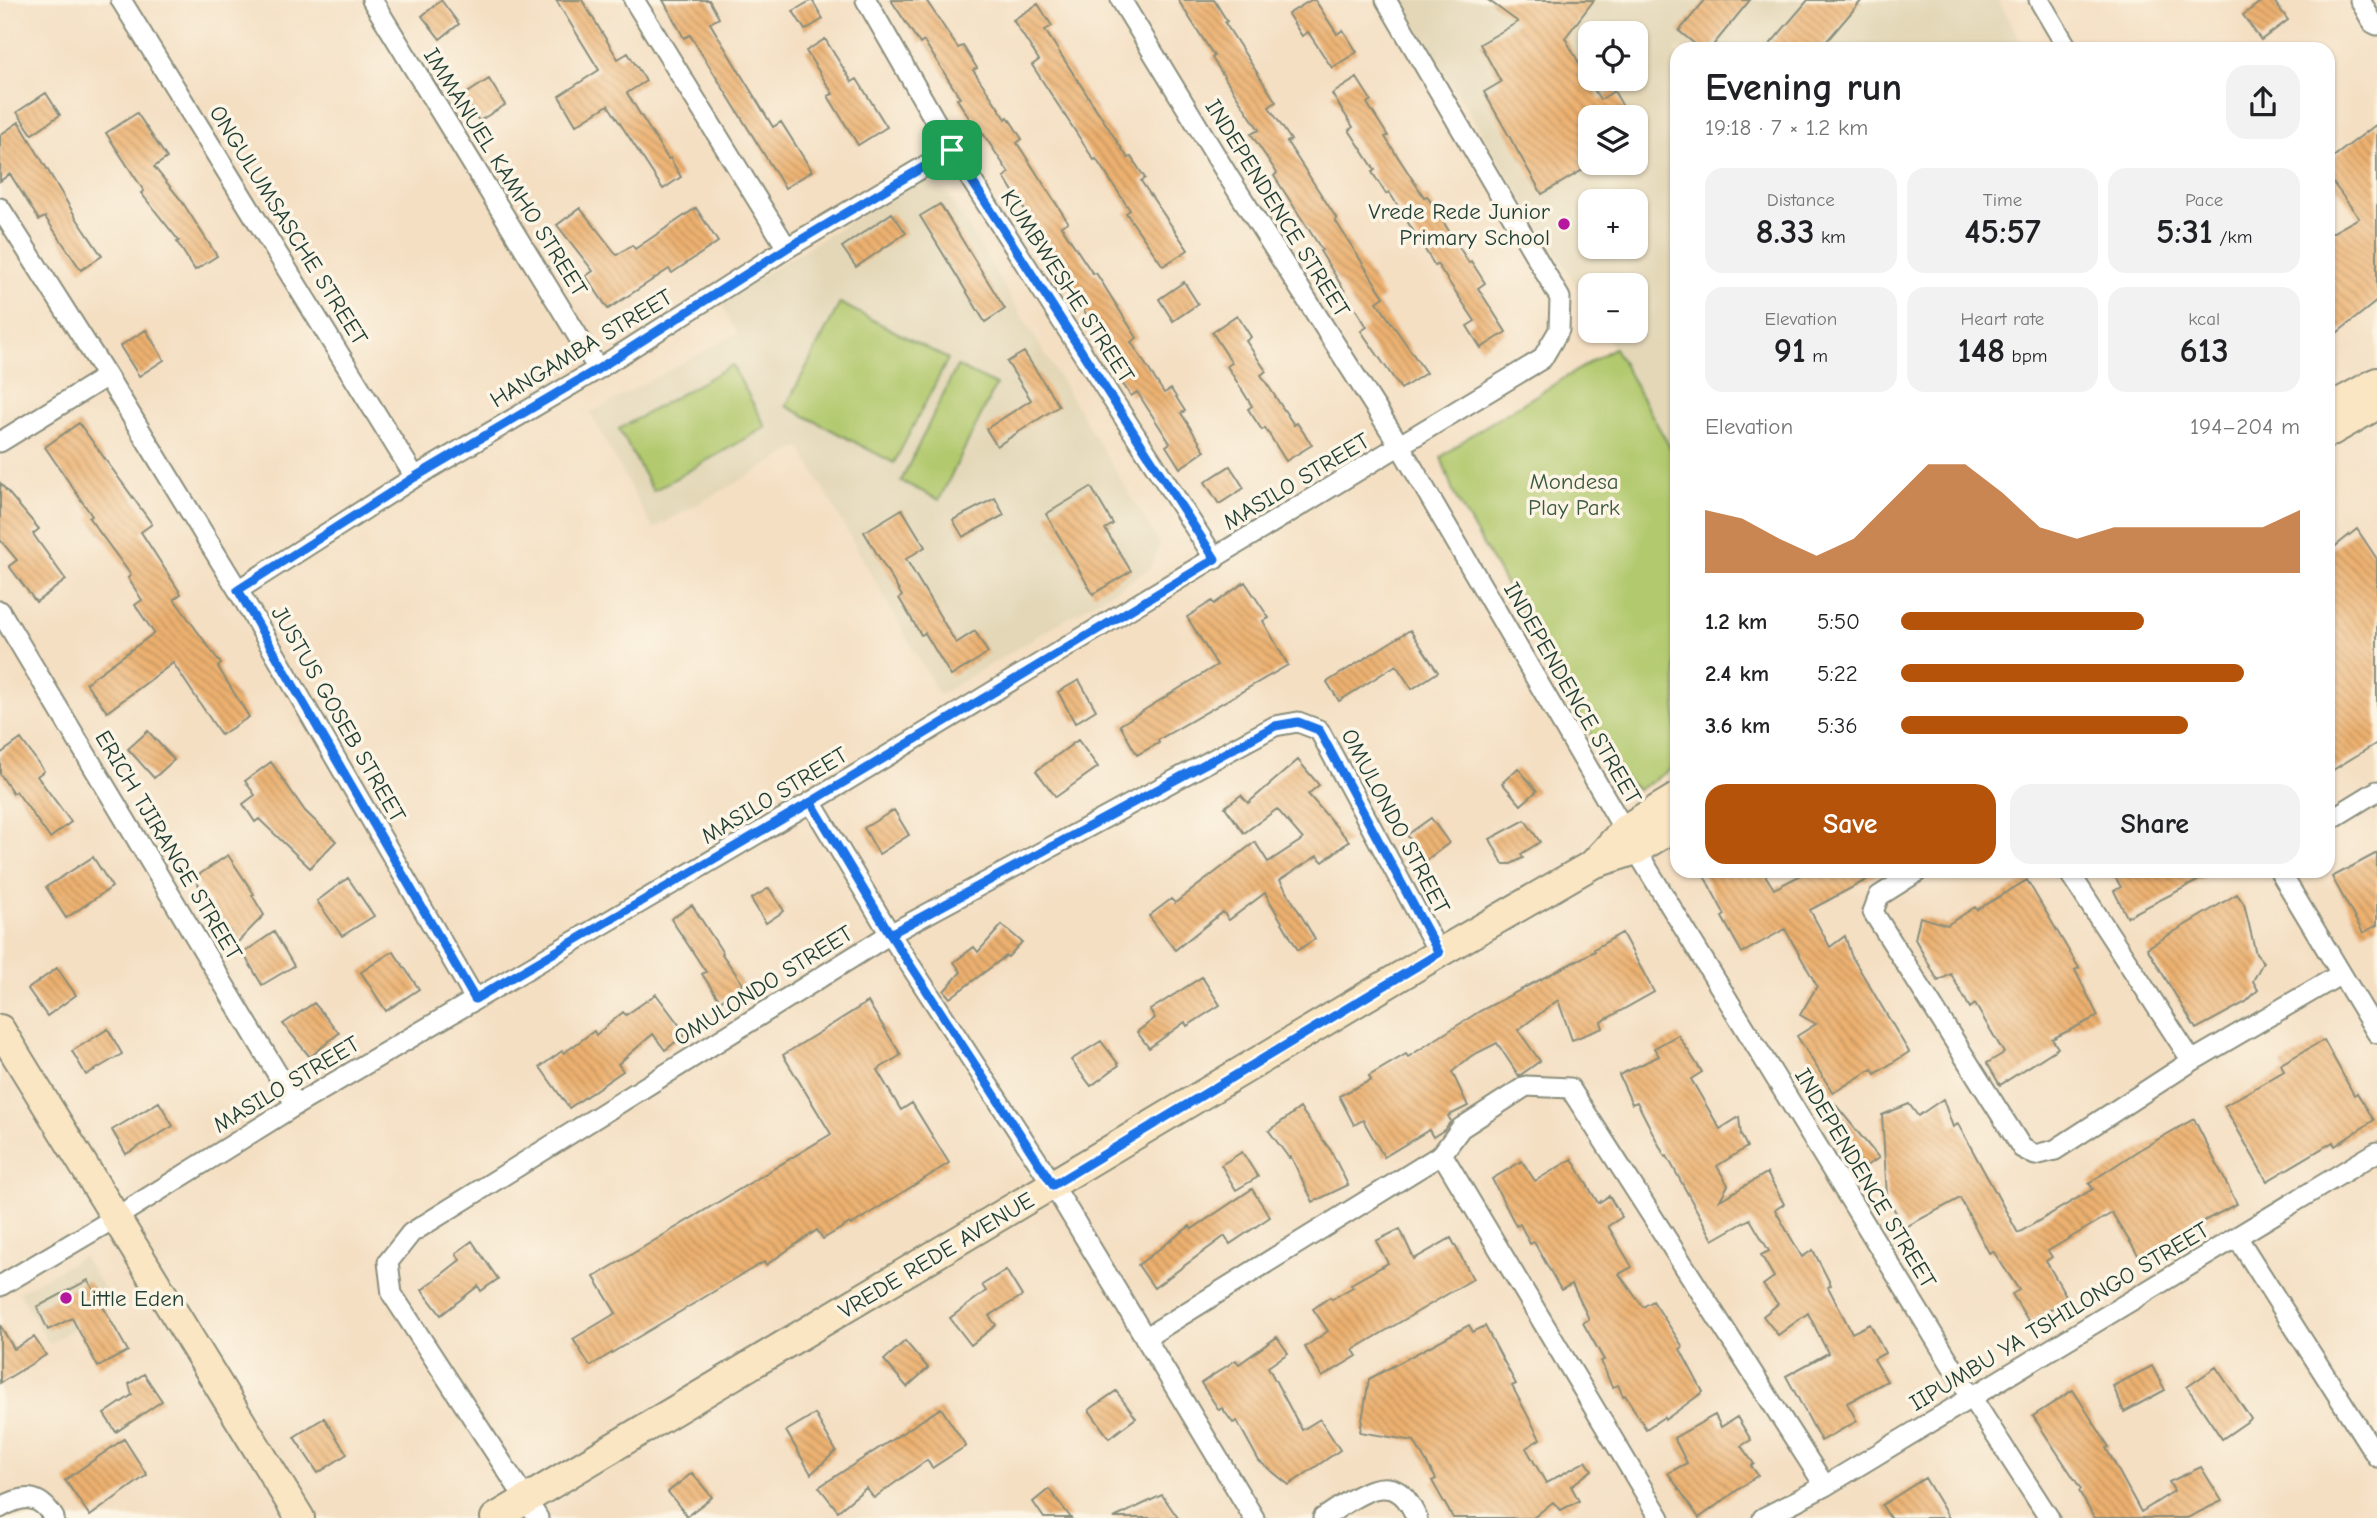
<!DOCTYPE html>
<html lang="en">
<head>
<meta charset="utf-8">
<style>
  body { margin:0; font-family:"Comic Neue",sans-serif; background:#f2f2f2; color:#202124; height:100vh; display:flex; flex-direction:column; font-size:26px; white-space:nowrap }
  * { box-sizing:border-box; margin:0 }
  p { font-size:23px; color:#757577 }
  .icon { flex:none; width:38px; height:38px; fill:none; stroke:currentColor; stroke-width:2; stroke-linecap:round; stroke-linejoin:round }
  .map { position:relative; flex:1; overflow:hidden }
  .side { position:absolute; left:1670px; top:42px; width:665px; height:836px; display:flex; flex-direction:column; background:#fff; border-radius:21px; box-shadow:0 2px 5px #0004 }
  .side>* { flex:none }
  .tools { position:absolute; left:1578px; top:21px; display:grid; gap:14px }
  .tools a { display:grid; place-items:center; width:70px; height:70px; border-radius:14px; background:#fff; box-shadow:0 2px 5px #0004; font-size:35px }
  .pin { position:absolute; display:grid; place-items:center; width:60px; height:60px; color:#fff; margin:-30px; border-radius:14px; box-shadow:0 4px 10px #0006 }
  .round { display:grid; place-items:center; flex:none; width:74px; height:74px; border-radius:21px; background:#f2f2f2 }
  .head { display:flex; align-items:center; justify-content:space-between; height:119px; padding:0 35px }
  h1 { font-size:38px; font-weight:800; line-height:52px }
  .stats { display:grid; grid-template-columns:repeat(3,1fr); gap:10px; height:119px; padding:7px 35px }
  .stats div { display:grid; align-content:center; border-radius:18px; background:#f2f2f2; text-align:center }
  .stats b { font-size:35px; font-weight:800 }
  .stats small { font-size:19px; font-weight:400 }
  .stats p { font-size:19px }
  .chart { height:196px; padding:14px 35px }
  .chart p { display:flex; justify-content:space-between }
  .chart svg { width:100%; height:126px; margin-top:7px; fill:#b45309; opacity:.7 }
  .cta { display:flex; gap:14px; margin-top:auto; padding:14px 35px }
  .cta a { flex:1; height:80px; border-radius:21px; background:#b45309; color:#fff; font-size:28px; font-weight:800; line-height:80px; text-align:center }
  .cta a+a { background:#f2f2f2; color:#202124 }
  ul { padding:0 35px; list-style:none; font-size:23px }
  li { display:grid; grid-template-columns:112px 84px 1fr; align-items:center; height:52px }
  li i { height:18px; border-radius:9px; background:#b45309 }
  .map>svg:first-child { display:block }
  .built { fill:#e3d7b7; fill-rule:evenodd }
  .green { fill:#b2c96e; stroke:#688351; stroke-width:2 }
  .building { fill:url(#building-back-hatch) }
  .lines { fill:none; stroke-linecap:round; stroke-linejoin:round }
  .street-casing { stroke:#8a8e7c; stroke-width:23 }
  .secondary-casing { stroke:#8a8e7c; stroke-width:32 }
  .street { stroke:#fff; stroke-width:19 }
  .secondary { stroke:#fbe6c3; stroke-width:28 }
  .route-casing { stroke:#fff; stroke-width:14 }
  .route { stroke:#1a73e8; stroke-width:9 }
  .poi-dot { fill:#b5179e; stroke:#fcf5e5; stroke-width:2.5 }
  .labels { text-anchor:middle; stroke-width:7; stroke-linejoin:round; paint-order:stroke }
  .street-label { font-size:23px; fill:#1f3d34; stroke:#fcf5e5 }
  .poi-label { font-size:23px; fill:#1f3d34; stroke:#fcf5e5; text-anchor:end }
  .park-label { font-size:23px; fill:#3c5940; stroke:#fcf5e5 }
</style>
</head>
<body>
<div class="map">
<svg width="2377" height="1518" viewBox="0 0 2377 1518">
  <defs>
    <pattern id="building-back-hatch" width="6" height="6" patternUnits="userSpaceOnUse" patternTransform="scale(1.75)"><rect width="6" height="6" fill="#edb170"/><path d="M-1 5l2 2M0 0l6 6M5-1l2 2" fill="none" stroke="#bf915d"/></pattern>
  </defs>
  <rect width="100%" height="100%" fill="#fcf5e5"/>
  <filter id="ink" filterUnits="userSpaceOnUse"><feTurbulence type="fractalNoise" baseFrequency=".0143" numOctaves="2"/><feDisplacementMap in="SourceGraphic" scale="14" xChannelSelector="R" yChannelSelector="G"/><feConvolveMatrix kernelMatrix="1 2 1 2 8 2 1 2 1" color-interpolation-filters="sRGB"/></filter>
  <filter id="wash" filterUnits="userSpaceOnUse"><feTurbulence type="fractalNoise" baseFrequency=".00686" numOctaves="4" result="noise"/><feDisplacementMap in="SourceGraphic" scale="28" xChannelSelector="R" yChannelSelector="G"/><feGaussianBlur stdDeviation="1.57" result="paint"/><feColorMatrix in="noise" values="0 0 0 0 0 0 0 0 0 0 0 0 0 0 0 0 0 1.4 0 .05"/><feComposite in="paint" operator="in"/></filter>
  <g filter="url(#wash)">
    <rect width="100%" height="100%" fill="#f4dfc3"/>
    <!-- built -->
    <path class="built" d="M1400,0H1998L2026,49H1676V447L1672,450L1603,331H1636V285H1591V310ZM1591,33H1636V79H1591ZM1591,117H1636V163H1591ZM1591,201H1636V247H1591Z
      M917,180L945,189L1160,544L1150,569L939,695L800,447L653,529L590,413L737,333L720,302Z
      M83,1256L113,1303L49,1344L19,1292Z"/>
    <!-- green -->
    <path class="green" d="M840,303L948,359L894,463L786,406Z
      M1614,348L1676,458V766L1638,790L1607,763L1454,494L1441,457L1474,433Z
      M732,365L766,427L653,491L619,429Z
      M957,366L996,385L939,500L901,481Z"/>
    <g id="blocks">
      <!-- building -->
      <path class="building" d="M441,0L459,24L440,39L422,16Z
        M556,0H582L618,59L628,53L646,81L627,93L668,159L670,158L681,177L663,189L608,105L576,125L559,96L599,70Z
        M663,0H709L719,18L710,23L743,78L773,127L781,122L812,171L785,188L690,35L684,38Z
        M812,0L823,19L805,30L793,11Z
        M891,0H926L958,48L963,46L977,68L973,70L1006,119L1008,117L1022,139L1017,143L1068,222L1061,226L1093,274L1096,273L1137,338L1131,342L1164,393L1171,389L1185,411L1181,413L1205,451L1180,468L1166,446L1170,443L1137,392L1131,396L1116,374L1122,370L1065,281L1062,282L1048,261L1054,257L1004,177L1009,173L974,120L971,121L957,99L960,98L924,41L920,44Z
        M1178,0H1214L1227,21L1225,23L1276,102L1269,107L1291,140L1287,142L1337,219L1335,220L1384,297L1377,302L1426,373L1401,389L1361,331L1367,327L1320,251L1322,250L1274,176L1277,173L1251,134L1259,130L1212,58L1214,56Z
        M1311,0H1315L1337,34L1343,30L1357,52L1332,68L1308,32L1302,36L1288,14Z
        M1488,0H1594L1565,38L1600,100L1614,91L1629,117H1591V165L1542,194L1484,92L1501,82L1480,44L1518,22Z
        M1705,0H1750L1710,49H1701L1679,31Z
        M1808,0H1862L1820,49H1766Z
        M2263,0H2273L2288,20L2261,40L2243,15Z
        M1038,4L1052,26L1045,30L1128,158L1131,157L1145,178L1141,181L1188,250L1163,266L1126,213L1130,210L1096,159L1094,160L1032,65L1039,60L1013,20Z
        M825,39L852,82L857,79L887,127L858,145L828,96L833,94L806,51Z
        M1357,78L1371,100L1367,103L1388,136L1385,137L1424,197L1427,196L1469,263L1471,261L1485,283L1478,288L1506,332L1481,348L1467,326L1475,321L1437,264L1435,266L1389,192L1386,194L1372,172L1375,170L1349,130L1353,127L1332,94Z
        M489,79L505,105L479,121L463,96Z
        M46,93L60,115L32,134L17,112Z
        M137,113L167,158L154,167L181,200L217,256L195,270L177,242L179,241L141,193L144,191L106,133Z
        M19,122L77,219L102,256L81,270L45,217L39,220L10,174L0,181V135Z
        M2377,124V301L2328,340V235L2359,218L2328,176V161Z
        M940,204L1005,309L985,322L920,216Z
        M580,208L617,255L632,245L635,249L696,208L718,242L672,273L669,269L608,309L586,276L593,271L557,225Z
        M892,213L906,233L856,267L842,247Z
        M1184,282L1198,304L1173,321L1159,299Z
        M1237,315L1251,337L1246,341L1266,371L1261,375L1294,425L1297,423L1312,445L1286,461L1265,428L1262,430L1248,409L1252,406L1227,366L1232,363L1212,332Z
        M146,330L164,360L139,376L120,346Z
        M1024,352L1059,406L997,446L986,429L1031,400L1007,362Z
        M79,423L152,524L141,532L181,594L174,599L221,664L218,667L249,717L221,735L173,663L107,712L86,683L154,633L135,605L142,600L128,578L131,575L89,518L92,516L45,447Z
        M1230,466L1244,488L1219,504L1205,482Z
        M0,483L39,529L33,534L66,580L36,602L9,566L17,560L0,540Z
        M1091,487L1113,524L1105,529L1131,571L1093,594L1046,514Z
        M995,498L1004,515L963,537L953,520Z
        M902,509L925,547L906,559L956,643L975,631L988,653L951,676L925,633L921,635L899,598L902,596L864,532Z
        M2357,529L2377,559V743L2328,773V552Z
        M1245,582L1269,618L1263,621L1288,665L1158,740L1159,743L1137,755L1120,725L1217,665L1187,617L1212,601L1214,604Z
        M1410,630L1438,672L1412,689L1396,665L1339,701L1327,682Z
        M1079,680L1096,710L1075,723L1058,692Z
        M148,731L174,760L154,778L128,749Z
        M21,739L44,771L37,776L71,822L50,838L16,791L13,793L0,774V754Z
        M1078,740L1098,767L1056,797L1036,771Z
        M1298,760L1319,785L1308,794L1349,841L1323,862L1317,856L1280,880L1315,939L1298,950L1265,893L1229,920L1223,912L1175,950L1149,916L1171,899L1175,903L1255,842L1268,862L1303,839L1277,809L1244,833L1225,807L1241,795L1248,803Z
        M271,762L305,811L336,841L310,868L259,819L255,822L243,804L255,795L245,781Z
        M1518,768L1537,791L1521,805L1502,783Z
        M894,810L909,835L879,854L864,828Z
        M1431,818L1449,843L1425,861L1407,835Z
        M1525,820L1540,842L1521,854L1523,858L1511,864H1503L1490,839Z
        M2377,853V925L2363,933L2332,877Z
        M228,855L254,894L252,895L264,915L237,943L194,878Z
        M93,857L112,887L66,918L46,887Z
        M1702,872H1763L1774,889L1807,872H1881L1810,910L1830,947L1845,936L1851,955L1909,1052L1875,1074L1872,1069L1833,1093L1797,1036L1816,1024L1800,1015L1817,986L1785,929L1742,953L1722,917L1725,915Z
        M2112,872H2215L2127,917L2114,891L2121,887Z
        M348,878L374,916L342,936L317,901Z
        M2027,880L2079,968L2075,970L2098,1016L2052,1039L2058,1048L2000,1085L1987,1063L2004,1053L1975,1004L1970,1008L1951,974L1938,981L1915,939L1920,917L1947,925L1975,907L1977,910Z
        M769,888L784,911L766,923L751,899Z
        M2237,894L2244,904L2256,954L2263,962L2253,981L2258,990L2246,1002L2196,1029L2147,948Z
        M692,905L723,953L722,954L743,984L720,1001L702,974L706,972L671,919Z
        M1002,925L1022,942L1008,957L1006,956L950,998L944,991L961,972L954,962L974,947L978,952Z
        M274,932L294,966L262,985L243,953Z
        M1622,933L1654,992L1601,1022L1603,1028L1572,1040L1558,1000L1518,1030L1540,1061L1519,1076L1497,1043L1471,1056L1452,1072L1468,1106L1448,1116L1451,1121L1444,1130L1433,1137L1429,1130L1384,1157L1363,1120L1354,1125L1339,1096L1371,1080L1369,1076L1406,1054L1408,1057L1480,1011L1595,951L1594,949Z
        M393,951L419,989L386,1011L361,972Z
        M57,968L76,995L47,1016L28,989Z
        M1202,977L1220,1005L1187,1026L1185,1022L1149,1048L1137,1032L1155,1018L1150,1010Z
        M656,994L686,1034L665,1050L653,1034L618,1064L623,1071L569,1108L540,1067L562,1051L564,1053L594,1031L596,1035L623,1012L626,1015Z
        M868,1002L901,1055L877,1070L901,1110L912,1103L949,1163L851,1225L850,1223L823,1239L817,1230L766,1265L764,1262L743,1274L590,1366L573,1339L616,1313L594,1277L831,1134L783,1055Z
        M314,1003L339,1033L310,1057L283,1024Z
        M108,1029L122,1054L86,1075L72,1051Z
        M1678,1035L1702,1072L1691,1079L1720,1129L1739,1117L1741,1135L1747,1147L1717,1166L1728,1185L1720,1200L1767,1173L1784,1204L1775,1210L1802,1257L1813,1250L1831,1285L1828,1287L1852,1333L1870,1324L1885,1353L1874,1359L1887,1381L1847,1403L1857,1421L1821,1441L1786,1376L1828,1353L1808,1313L1778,1335L1763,1316L1778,1304L1763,1285L1774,1277L1761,1255L1769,1251L1750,1219L1713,1240L1667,1156L1665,1157L1637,1102L1632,1104L1619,1075L1659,1056L1654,1048Z
        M2324,1040L2354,1095L2357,1093L2374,1120L2335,1146L2333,1142L2267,1181L2224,1106L2284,1071L2281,1064Z
        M1101,1041L1119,1065L1091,1086L1071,1060Z
        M1943,1099L1953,1127L1958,1124L2018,1233L2093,1189L2089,1183L2139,1150L2194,1119L2237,1204L2194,1226L2198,1233L2145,1266L2112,1213L2048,1251L2052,1257L2046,1261L2068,1299L2029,1322L2012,1294L2019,1290L1993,1251L1989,1253L1960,1198L1904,1228L1887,1196L1882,1115L1909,1104L1918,1116Z
        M159,1102L173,1126L126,1154L112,1130Z
        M1834,1103L1879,1158L1859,1170L1825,1108Z
        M1300,1108L1331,1151L1348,1185L1313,1202L1291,1157L1289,1158L1269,1131Z
        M1242,1152L1258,1177L1236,1190L1221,1165Z
        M1572,1159L1598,1203L1609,1196L1622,1217L1608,1226L1632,1267L1619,1274L1643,1307L1653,1301L1683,1347L1680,1349L1703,1392L1665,1420L1664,1417L1646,1429L1625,1395L1623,1396L1618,1385L1612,1387L1601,1361L1604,1360L1583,1323L1589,1319L1572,1284L1561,1290L1534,1242L1530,1244L1520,1224L1516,1226L1492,1179L1522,1161L1535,1181Z
        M1252,1189L1270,1217L1230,1244L1225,1236L1154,1288L1138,1265L1190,1226L1192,1229Z
        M1400,1229L1414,1259L1451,1238L1473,1279L1353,1350L1357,1356L1322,1377L1305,1347L1328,1331L1313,1309L1330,1297L1332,1299L1353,1287L1351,1284L1388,1263L1376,1241Z
        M472,1241L498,1279L481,1291L478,1286L441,1315L422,1290L460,1260L456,1253Z
        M1006,1270L1022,1296L989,1316L996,1325L971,1345L950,1318L986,1291L982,1285Z
        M88,1280L128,1351L98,1367L72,1318L48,1330L37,1307Z
        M0,1325L14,1349L34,1337L46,1355L0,1383Z
        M1469,1325L1473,1332L1485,1326L1516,1384L1512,1386L1540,1439L1526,1448L1546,1483L1586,1461L1592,1470L1571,1486L1579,1501L1561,1510L1553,1502L1533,1518H1453L1432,1481L1436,1479L1414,1441L1360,1432L1369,1379Z
        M1277,1337L1288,1353L1268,1367L1302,1430L1320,1419L1340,1450L1289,1485L1259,1461L1237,1421L1233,1423L1222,1408L1219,1410L1201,1383L1236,1360L1239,1364Z
        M905,1341L928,1368L907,1387L884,1360Z
        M2152,1366L2165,1390L2124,1412L2113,1386Z
        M2216,1367L2251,1419L2222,1439L2187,1387Z
        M144,1374L162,1401L116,1432L104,1414L132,1395L129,1384Z
        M2073,1390L2109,1447L2106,1448L2141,1512L2174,1491L2169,1482L2201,1467L2222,1501L2187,1518H2094L2079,1491L2081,1489L2033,1416Z
        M1116,1391L1136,1418L1109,1438L1089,1410Z
        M941,1408L966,1446L932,1468L927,1460L874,1498L866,1488L838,1511L819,1487Z
        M815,1414L836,1451L811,1474L786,1431Z
        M1715,1415L1721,1427L1737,1417L1751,1440L1741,1446L1754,1464L1751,1466L1758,1475L1699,1518L1668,1473L1687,1463L1674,1438Z
        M324,1418L347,1454L318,1473L294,1437Z
        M124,1439L147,1475L90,1516L65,1480Z
        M692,1473L712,1497L687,1516L668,1492Z
        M1925,1478L1949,1518H1890L1882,1505Z
        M1049,1489L1071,1518H1044L1033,1502Z
        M1162,1495L1178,1518H1114Z"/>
    </g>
  </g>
  <g filter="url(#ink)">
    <use href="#blocks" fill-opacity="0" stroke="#8a8e7c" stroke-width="2"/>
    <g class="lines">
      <defs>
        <path id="street" d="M121,0L415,477
          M372,0L598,369
          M634,0L787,248
          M866,0L952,150L1215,559
          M1121,0L1228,176L1400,446L1636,850L1971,1397L2049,1518
          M2039,0L2068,49
          M2360,0L2373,23L2377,25
          M0,208L107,376L238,590L475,999
          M0,442L107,376
          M238,590L415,477L598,369L787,248L952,150
          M0,611L296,1105
          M811,802L890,934L1053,1185L1254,1518
          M2328,821L2377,791
          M1917,872L1879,896L1873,912L2022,1148L2035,1155L2055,1150L2192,1061L2341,974
          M2069,872L2192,1061
          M2280,872L2377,1033
          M1442,1154L1660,1518
          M2237,1237L2377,1457
          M0,1286L115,1218L296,1105L811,802L1542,359L1559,330L1560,298L1386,0
          M1145,1338L1442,1154L1461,1128L1526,1086L1570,1088L1825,1486
          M0,1508C23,1495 39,1493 54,1518
          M538,1518L392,1294L388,1262L411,1233L890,934L1275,726L1298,722L1319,730L1439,953
          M1323,1518C1345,1505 1383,1470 1406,1499C1410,1504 1414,1512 1417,1518
          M1763,1518L1825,1486L2377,1152"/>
        <path id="secondary" d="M2328,409L2377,382
          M2328,433L2377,405
          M1595,862L1625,829L1676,798
          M0,1029L300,1518
          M495,1518L1439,953L1593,864L1636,850L1676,826"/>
      </defs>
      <!-- street casing -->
      <use href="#street" class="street-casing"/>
      <!-- secondary casing -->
      <use href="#secondary" class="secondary-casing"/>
      <!-- street -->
      <use href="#street" class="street"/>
      <!-- secondary -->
      <use href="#secondary" class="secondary"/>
    </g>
  </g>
  <g class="lines" filter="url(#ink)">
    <defs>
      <path id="route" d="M952,150L787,248L598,369L415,477L238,590L475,999L811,802L890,934L1053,1185L1439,953L1319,730L1298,722L1275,726L890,934L811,802L1215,559L952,150"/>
    </defs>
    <!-- route casing -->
    <use href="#route" class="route-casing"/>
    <!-- route -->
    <use href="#route" class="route"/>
  </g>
  <!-- markers -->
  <g class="poi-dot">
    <circle cx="1564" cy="224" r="7"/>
    <circle cx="66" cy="1298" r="7"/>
  </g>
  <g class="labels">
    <!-- street labels -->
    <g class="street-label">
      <text transform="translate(506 172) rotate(58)" y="8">IMMANUEL KAMHO STREET</text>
      <text transform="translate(1278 208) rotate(58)" y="8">INDEPENDENCE STREET</text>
      <text transform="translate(289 225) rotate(58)" y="8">ONGULUMSASCHE STREET</text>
      <text transform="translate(1068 286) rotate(57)" y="8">KUMBWESHE STREET</text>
      <text transform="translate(581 348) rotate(-31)" y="8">HANGAMBA STREET</text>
      <text transform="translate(1296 481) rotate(-31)" y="8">MASILO STREET</text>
      <text transform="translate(1573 693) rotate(60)" y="8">INDEPENDENCE STREET</text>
      <text transform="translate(339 714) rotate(60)" y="8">JUSTUS GOSEB STREET</text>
      <text transform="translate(774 795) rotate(-31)" y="8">MASILO STREET</text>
      <text transform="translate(1396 821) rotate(62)" y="8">OMULONDO STREET</text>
      <text transform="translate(169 845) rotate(59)" y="8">ERICH TJIRANGE STREET</text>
      <text transform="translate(763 985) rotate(-32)" y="8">OMULONDO STREET</text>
      <text transform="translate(286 1084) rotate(-31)" y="8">MASILO STREET</text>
      <text transform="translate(1866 1178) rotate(59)" y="8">INDEPENDENCE STREET</text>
      <text transform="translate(936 1255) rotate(-31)" y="8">VREDE REDE AVENUE</text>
      <text transform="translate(2059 1316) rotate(-31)" y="8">IIPUMBU YA TSHILONGO STREET</text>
    </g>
    <!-- poi labels -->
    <g class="poi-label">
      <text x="1550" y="219">Vrede Rede Junior<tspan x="1550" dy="26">Primary School</tspan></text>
      <text x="80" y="1306" text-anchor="start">Little Eden</text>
    </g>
    <!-- park labels -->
    <g class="park-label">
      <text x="1574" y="489">Mondesa<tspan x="1574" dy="26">Play Park</tspan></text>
    </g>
  </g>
</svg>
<div class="tools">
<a><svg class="icon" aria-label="locate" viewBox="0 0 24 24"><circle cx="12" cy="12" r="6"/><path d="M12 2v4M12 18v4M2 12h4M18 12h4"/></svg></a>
<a><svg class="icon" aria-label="layers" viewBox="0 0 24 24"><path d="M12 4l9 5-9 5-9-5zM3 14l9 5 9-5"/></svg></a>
<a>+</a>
<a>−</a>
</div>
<div class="pin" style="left:952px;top:150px;background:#1e9e55"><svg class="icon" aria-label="arrive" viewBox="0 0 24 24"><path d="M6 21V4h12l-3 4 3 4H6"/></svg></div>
<section class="side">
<div class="head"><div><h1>Evening run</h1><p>19:18 · 7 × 1.2 km</p></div><a class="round"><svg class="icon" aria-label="share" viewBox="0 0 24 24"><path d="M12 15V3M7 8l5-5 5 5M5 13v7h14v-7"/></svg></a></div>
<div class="stats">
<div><p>Distance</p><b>8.33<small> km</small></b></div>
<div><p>Time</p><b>45:57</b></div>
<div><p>Pace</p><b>5:31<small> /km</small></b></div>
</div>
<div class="stats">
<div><p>Elevation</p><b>91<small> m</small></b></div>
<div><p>Heart rate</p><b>148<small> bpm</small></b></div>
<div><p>kcal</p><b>613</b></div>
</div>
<div class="chart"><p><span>Elevation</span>194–204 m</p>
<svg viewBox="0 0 160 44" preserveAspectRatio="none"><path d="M0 44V22L10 25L20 32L30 38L40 32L50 19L60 6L70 6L80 16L90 28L100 32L110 28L120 28L130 28L140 28L150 28L160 22V44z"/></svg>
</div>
<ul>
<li><b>1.2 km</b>5:50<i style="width:61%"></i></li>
<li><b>2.4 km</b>5:22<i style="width:86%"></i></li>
<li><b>3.6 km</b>5:36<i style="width:72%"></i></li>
</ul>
<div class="cta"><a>Save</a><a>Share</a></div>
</section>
</div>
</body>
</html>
